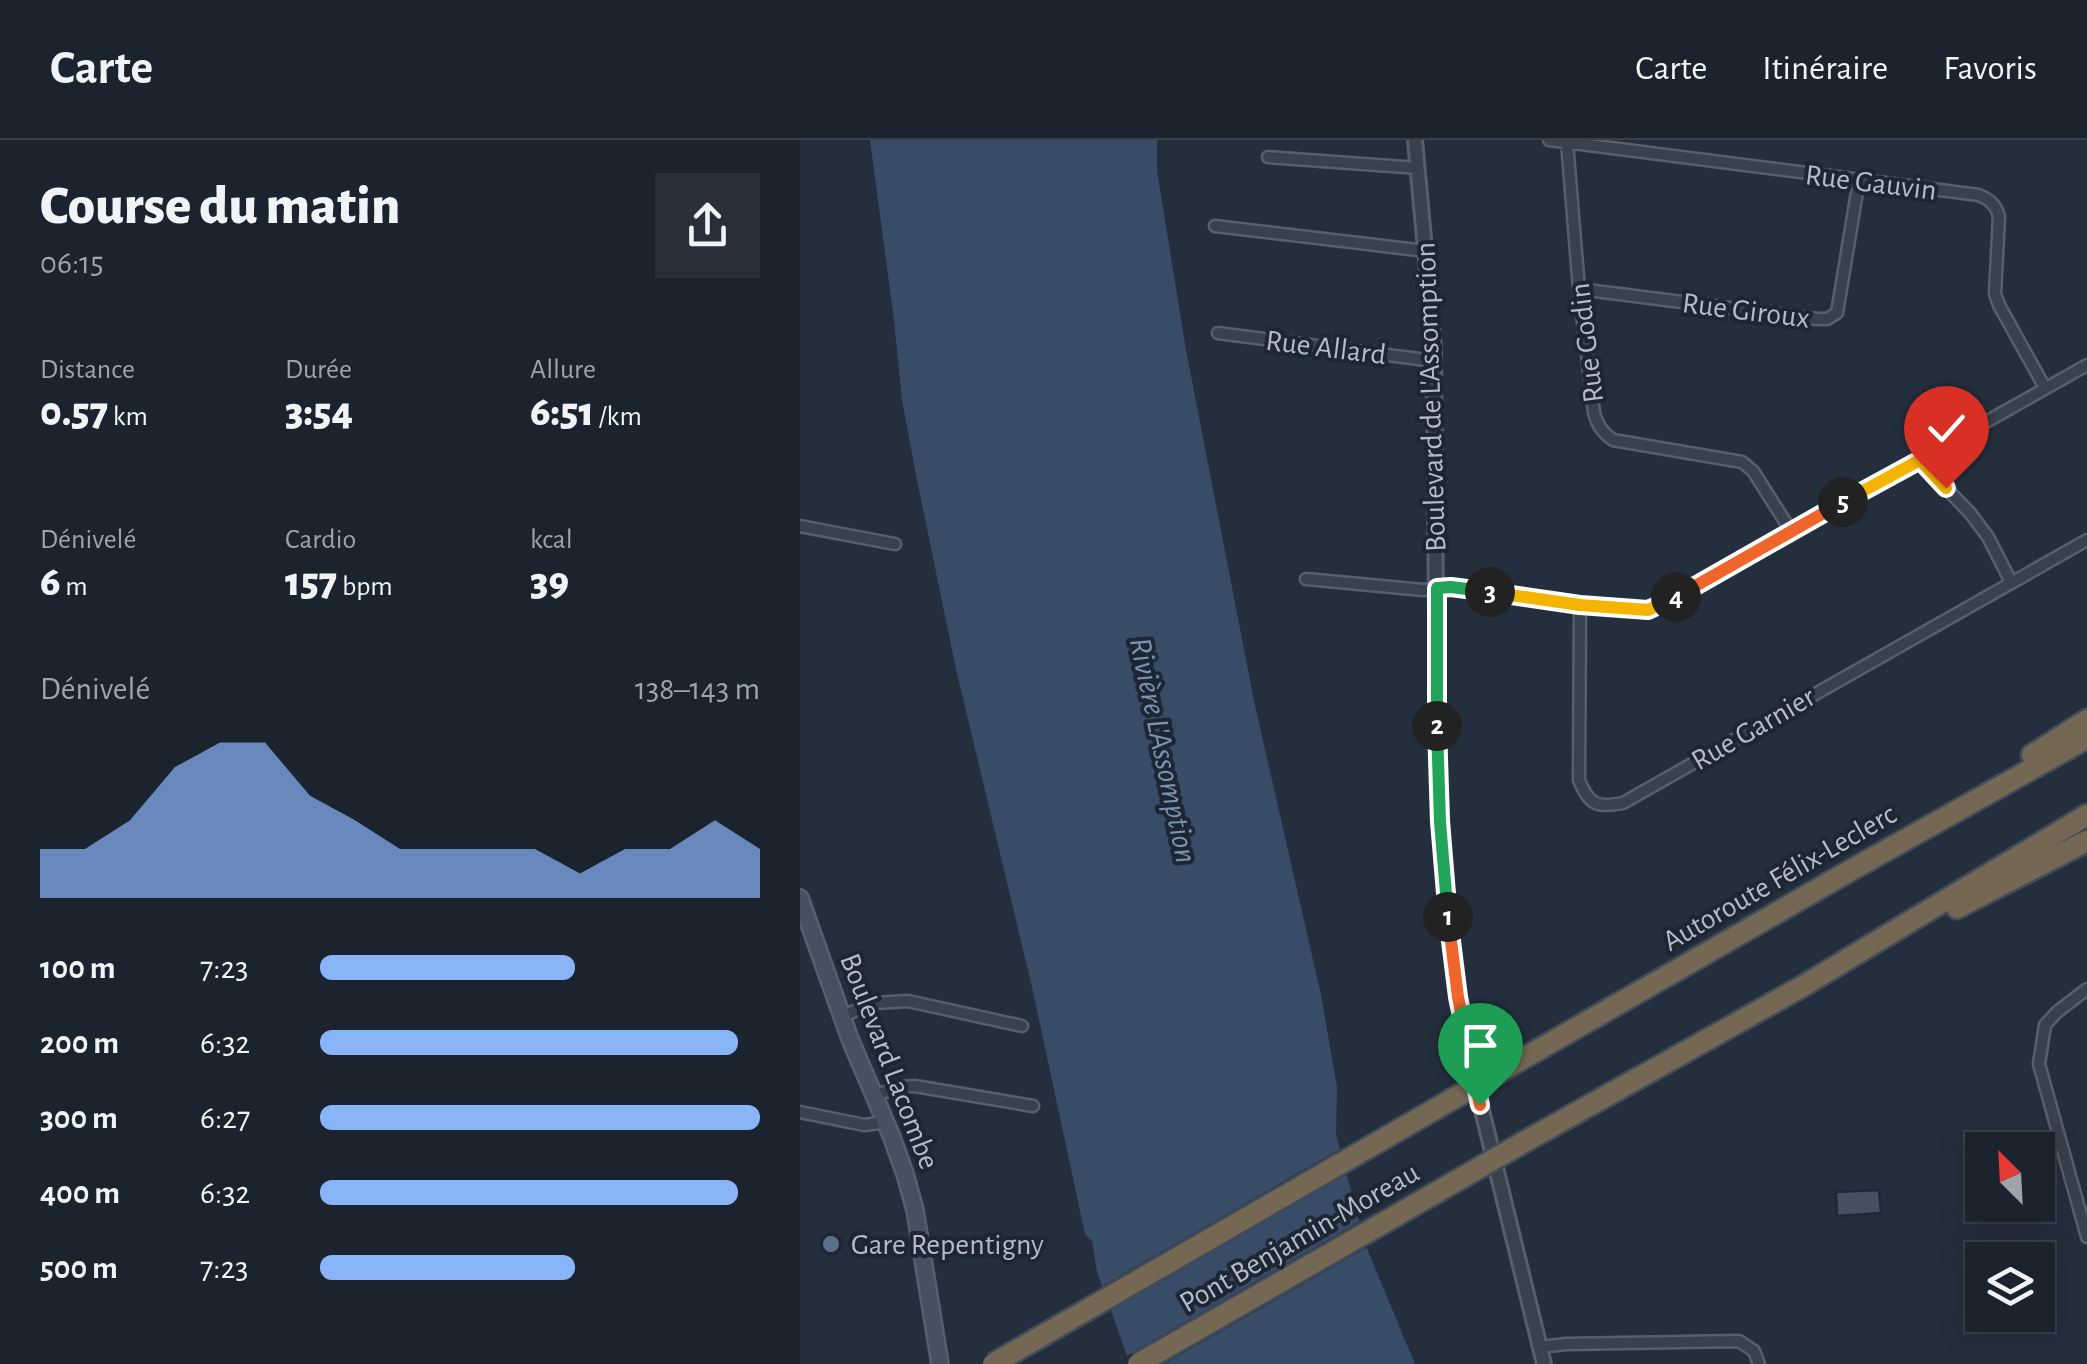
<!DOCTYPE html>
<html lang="fr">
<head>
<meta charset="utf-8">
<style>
  body { margin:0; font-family:"Alegreya Sans",sans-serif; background:#282f3a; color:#f1f3f6; height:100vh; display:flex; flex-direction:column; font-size:38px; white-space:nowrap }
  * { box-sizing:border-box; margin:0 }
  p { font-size:32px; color:#a0a4aa }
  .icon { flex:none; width:55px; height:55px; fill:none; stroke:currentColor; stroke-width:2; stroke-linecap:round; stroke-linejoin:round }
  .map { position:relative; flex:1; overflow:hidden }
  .side { display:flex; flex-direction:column; background:#1b232e; width:800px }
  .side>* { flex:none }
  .needle { width:65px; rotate:336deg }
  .controls { position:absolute; left:1165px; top:992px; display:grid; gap:20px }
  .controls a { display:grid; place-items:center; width:90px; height:90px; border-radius:0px; background:#1b232e; box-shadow:0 5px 25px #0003,0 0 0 2px #39404a; font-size:50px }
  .pin { position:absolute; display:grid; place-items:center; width:85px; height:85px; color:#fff; margin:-102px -42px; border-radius:50% 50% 50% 0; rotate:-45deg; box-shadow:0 0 10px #0007 }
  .pin .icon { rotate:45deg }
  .km { position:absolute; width:50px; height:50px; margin:-25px; border-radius:50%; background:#222; color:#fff; font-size:28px; line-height:50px; text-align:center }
  .round { display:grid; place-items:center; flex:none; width:105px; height:105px; border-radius:0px; background:#282f3a }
  .summary { display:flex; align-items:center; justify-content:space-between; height:170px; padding:0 40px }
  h1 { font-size:55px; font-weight:800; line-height:75px }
  .stats { display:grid; grid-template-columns:repeat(3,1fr); gap:15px; height:170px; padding:10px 40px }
  .stats div { display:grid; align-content:center }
  .stats b { font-size:42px; font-weight:800 }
  .stats small { font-size:28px; font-weight:400 }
  .stats p { font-size:28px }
  .chart { height:280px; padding:20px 40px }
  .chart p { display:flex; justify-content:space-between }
  .chart svg { width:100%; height:180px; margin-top:10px; fill:#8ab4f8; opacity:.7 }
  ul { padding:0 40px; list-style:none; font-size:32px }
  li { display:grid; grid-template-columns:160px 120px 1fr; align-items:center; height:75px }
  li i { height:25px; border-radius:12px; background:#8ab4f8 }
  header { display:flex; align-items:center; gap:60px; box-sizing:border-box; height:140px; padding:0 50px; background:#1b232e; border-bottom:2px solid #39404a }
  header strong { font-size:48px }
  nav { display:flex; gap:55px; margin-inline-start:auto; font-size:35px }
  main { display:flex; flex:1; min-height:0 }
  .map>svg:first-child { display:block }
  .water { fill:#394c67 }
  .pier { fill:#242f3e }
  .building { fill:#455162; stroke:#1f2835; stroke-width:2.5 }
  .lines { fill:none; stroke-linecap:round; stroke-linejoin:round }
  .minor-casing { stroke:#565f6c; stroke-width:15 }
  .tertiary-casing { stroke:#565f6c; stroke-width:18 }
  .secondary-casing { stroke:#565f6c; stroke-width:20 }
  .motorway-casing { stroke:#434c59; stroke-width:25 }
  .minor { stroke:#38414e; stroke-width:10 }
  .tertiary { stroke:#38414e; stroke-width:12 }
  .secondary { stroke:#465061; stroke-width:15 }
  .motorway { stroke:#746855; stroke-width:20 }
  .motorway-bridge-casing { stroke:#434c59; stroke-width:25; stroke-linecap:butt }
  .motorway-bridge { stroke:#746855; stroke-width:20 }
  .split-1-casing { stroke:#fff; stroke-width:20 }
  .split-2-casing { stroke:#fff; stroke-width:20 }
  .split-3-casing { stroke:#fff; stroke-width:20 }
  .split-4-casing { stroke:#fff; stroke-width:20 }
  .split-5-casing { stroke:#fff; stroke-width:20 }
  .split-6-casing { stroke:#fff; stroke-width:20 }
  .split-1 { stroke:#f0652b; stroke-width:12 }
  .split-2 { stroke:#22a559; stroke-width:12 }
  .split-3 { stroke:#22a559; stroke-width:12 }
  .split-4 { stroke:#f5b400; stroke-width:12 }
  .split-5 { stroke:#f0652b; stroke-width:12 }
  .split-6 { stroke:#f5b400; stroke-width:12 }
  .service-dot { fill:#5c6f8a; stroke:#1d2633; stroke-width:4 }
  .labels { text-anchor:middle; stroke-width:8; stroke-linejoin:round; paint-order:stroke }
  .street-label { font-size:30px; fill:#b4bcc9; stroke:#1d2633 }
  .poi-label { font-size:30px; fill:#b4bcc9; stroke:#1d2633; text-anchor:start }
  .water-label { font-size:32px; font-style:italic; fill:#7c92b1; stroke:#1d2633 }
</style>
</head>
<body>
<header>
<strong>Carte</strong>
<nav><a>Carte</a><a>Itinéraire</a><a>Favoris</a></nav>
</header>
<main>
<section class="side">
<div class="summary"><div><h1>Course du matin</h1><p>06:15</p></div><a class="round"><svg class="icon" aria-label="share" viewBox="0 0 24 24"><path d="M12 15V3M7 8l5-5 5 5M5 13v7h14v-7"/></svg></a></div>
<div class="stats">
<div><p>Distance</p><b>0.57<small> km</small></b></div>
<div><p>Durée</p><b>3:54</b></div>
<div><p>Allure</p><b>6:51<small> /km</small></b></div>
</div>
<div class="stats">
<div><p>Dénivelé</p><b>6<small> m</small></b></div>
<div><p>Cardio</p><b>157<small> bpm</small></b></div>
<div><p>kcal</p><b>39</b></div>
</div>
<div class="chart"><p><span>Dénivelé</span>138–143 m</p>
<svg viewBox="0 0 160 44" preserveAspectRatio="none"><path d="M0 44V32L10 32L20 25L30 12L40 6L50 6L60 19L70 25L80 32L90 32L100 32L110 32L120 38L130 32L140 32L150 25L160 32V44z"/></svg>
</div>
<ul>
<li><b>100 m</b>7:23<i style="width:58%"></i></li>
<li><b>200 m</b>6:32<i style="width:95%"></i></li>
<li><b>300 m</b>6:27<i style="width:100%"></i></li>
<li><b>400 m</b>6:32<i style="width:95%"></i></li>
<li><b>500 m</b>7:23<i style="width:58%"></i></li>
</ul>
</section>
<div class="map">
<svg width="1287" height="1224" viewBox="0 0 1287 1224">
  <rect width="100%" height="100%" fill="#242f3e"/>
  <!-- water -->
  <path class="water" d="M70,0H357V31L386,210L454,561L521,855L537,947L536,994L565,1104L615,1224H330L297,1132L292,1101L285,1094L232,847L156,529L116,335L102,260L94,180Z"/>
  <!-- pier -->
  <path class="pier" d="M545,1006L551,1032L307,1172L299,1148Z
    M564,1079L571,1105L364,1224H325L323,1218Z"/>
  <!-- building -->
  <path class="building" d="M1079,1050L1081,1073L1037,1076L1036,1052Z"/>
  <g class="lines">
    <defs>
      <path id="minor" d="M749,0L1179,55C1190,60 1195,64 1199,76L1195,154L1199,165L1245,248
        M767,2L779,149L794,273C798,286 802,292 813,300L942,322L953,331L991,391
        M468,17L618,28
        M415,86L626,111
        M779,149L1017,179H1027L1037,173L1059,40
        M418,193L634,221
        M1119,320L1170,373L1188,397L1211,442
        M0,386L95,404
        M506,439L623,450L651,447L780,465L834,470H847L860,466L1287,225
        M780,465L779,640C789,665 797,668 823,663L1287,400
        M1287,849L1257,872L1245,885L1239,924L1287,1097
        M42,876L75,863L108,861L222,886
        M75,955L101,947L115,946L233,966
        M0,972L64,985L86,982
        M740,1207L766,1204L939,1201L954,1211L959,1224"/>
      <path id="tertiary" d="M615,0L634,208L637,605L646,758L654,827L668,913L744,1224"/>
      <path id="secondary" d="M0,758L50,899L91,995L105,1034L115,1070L140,1224"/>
      <path id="motorway" d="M1232,615L1287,580
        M1157,768L1287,701
        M703,930L1053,729L1287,598
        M724,1002L1003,846L1287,675"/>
    </defs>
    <!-- minor casing -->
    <use href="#minor" class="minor-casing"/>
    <!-- tertiary casing -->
    <use href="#tertiary" class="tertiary-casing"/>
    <!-- secondary casing -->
    <use href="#secondary" class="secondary-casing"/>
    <!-- motorway casing -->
    <use href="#motorway" class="motorway-casing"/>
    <!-- minor -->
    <use href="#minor" class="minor"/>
    <!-- tertiary -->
    <use href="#tertiary" class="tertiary"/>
    <!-- secondary -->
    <use href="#secondary" class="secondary"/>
    <!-- motorway -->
    <use href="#motorway" class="motorway"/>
    <defs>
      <path id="motorway-bridge" d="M193,1224L703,930
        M338,1224L724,1002"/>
    </defs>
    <!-- motorway-bridge casing -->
    <use href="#motorway-bridge" class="motorway-bridge-casing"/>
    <!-- motorway-bridge -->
    <use href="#motorway-bridge" class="motorway-bridge"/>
  </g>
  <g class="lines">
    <defs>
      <path id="split-1" d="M648,777L658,857L680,965"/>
      <path id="split-2" d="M637,586L640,682L648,777"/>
      <path id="split-3" d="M637,586V448L651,447L690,452"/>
      <path id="split-4" d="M690,452L780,465L848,470L876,457"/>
      <path id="split-5" d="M876,457L1043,362"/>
      <path id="split-6" d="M1043,362L1120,320L1146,348"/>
    </defs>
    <!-- split-1 casing -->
    <use href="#split-1" class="split-1-casing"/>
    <!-- split-2 casing -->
    <use href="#split-2" class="split-2-casing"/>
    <!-- split-3 casing -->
    <use href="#split-3" class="split-3-casing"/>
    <!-- split-4 casing -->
    <use href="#split-4" class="split-4-casing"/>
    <!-- split-5 casing -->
    <use href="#split-5" class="split-5-casing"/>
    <!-- split-6 casing -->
    <use href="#split-6" class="split-6-casing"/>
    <!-- split-1 -->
    <use href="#split-1" class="split-1"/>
    <!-- split-2 -->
    <use href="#split-2" class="split-2"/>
    <!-- split-3 -->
    <use href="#split-3" class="split-3"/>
    <!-- split-4 -->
    <use href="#split-4" class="split-4"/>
    <!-- split-5 -->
    <use href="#split-5" class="split-5"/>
    <!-- split-6 -->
    <use href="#split-6" class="split-6"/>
  </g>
  <!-- markers -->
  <circle class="service-dot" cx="31" cy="1104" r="10"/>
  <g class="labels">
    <!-- street labels -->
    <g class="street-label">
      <text transform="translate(1071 42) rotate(7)" y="10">Rue Gauvin</text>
      <text transform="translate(946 170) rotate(7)" y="10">Rue Giroux</text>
      <text transform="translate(786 203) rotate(-97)" y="10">Rue Godin</text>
      <text transform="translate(526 207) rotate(7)" y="10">Rue Allard</text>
      <text transform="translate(630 257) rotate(-92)" y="10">Boulevard de L'Assomption</text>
      <text transform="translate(953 588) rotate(-30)" y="10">Rue Garnier</text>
      <text transform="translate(979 737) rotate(-30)" y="10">Autoroute Félix-Leclerc</text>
      <text transform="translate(90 921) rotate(69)" y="10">Boulevard Lacombe</text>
      <text transform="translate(499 1097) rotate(-30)" y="10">Pont Benjamin-Moreau</text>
    </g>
    <!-- poi labels -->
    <g class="poi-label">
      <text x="51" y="1114">Gare Repentigny</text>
    </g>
    <!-- water labels -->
    <g class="water-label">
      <text transform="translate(364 610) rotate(78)" y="11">Rivière L'Assomption</text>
    </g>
  </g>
</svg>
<div class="controls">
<a><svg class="needle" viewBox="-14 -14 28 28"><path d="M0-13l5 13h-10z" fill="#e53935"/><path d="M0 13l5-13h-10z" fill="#a0a4aa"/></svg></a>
<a><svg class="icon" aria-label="layers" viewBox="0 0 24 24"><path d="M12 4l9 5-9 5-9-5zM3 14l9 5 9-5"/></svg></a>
</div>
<div class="pin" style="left:680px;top:965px;background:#1e9e55"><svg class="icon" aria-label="arrive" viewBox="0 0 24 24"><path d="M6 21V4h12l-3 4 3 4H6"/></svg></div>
<div class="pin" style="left:1146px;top:348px;background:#d93025"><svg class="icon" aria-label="check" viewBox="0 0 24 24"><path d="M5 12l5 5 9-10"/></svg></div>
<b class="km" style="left:648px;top:777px">1</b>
<b class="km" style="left:637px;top:586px">2</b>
<b class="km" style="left:690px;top:452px">3</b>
<b class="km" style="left:876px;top:457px">4</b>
<b class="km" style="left:1043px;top:362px">5</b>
</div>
</main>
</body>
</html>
